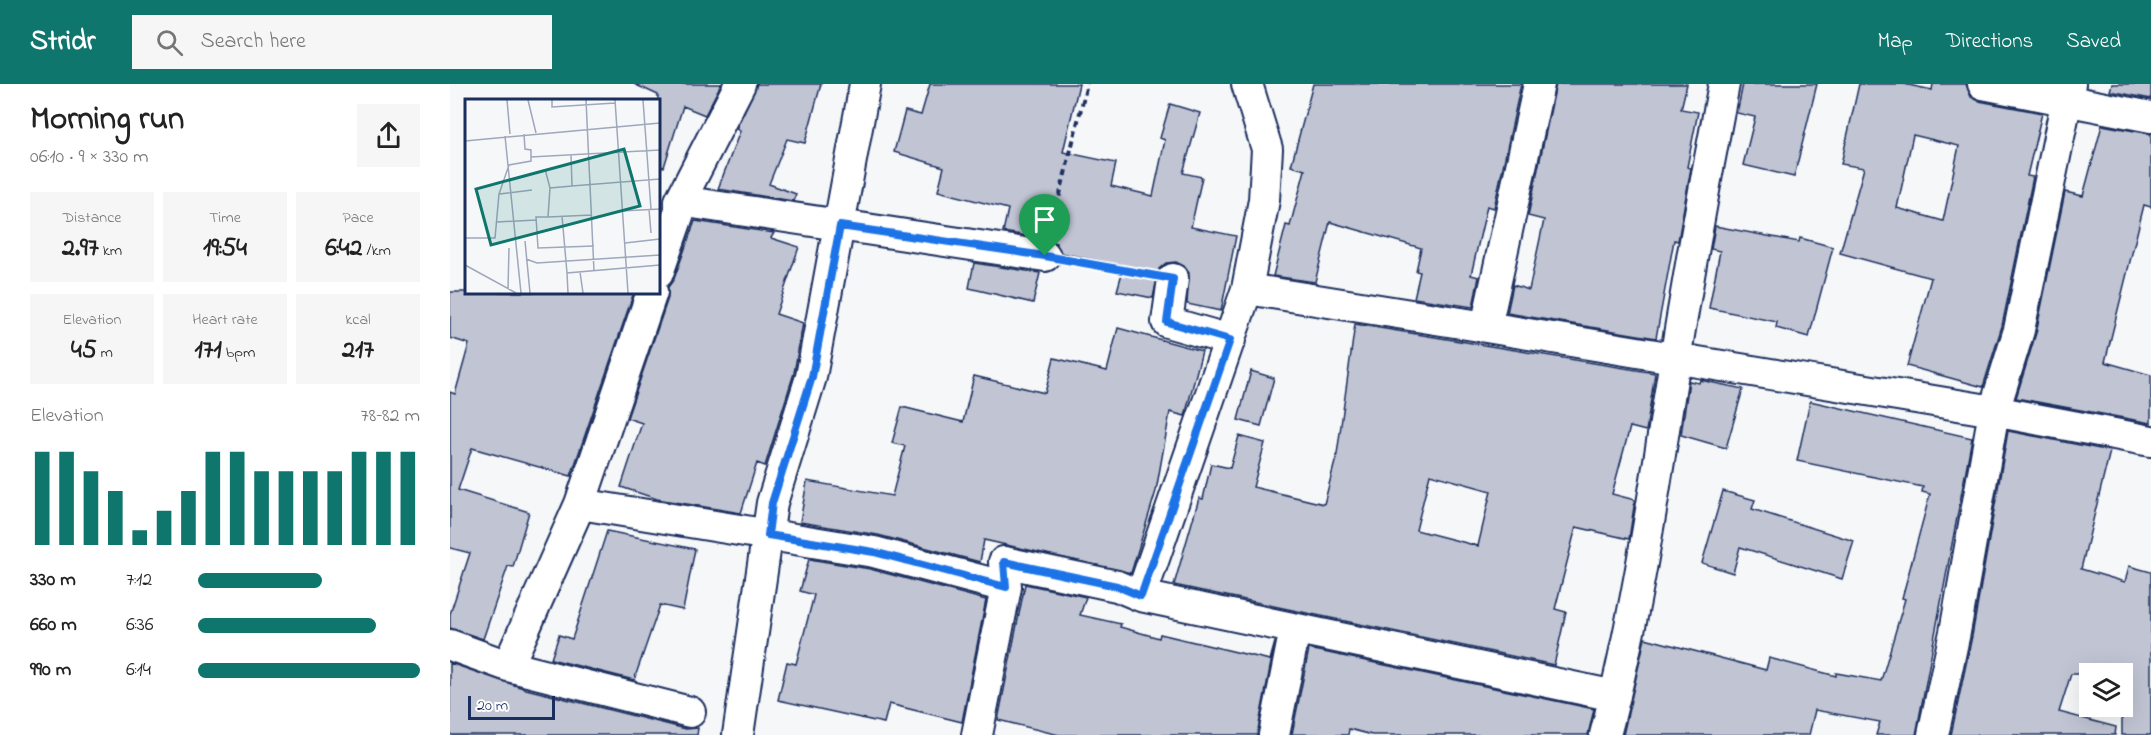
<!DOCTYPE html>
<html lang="en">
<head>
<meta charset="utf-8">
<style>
  body { margin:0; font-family:"Indie Flower",sans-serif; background:#f6f6f6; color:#222; height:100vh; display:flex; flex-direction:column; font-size:22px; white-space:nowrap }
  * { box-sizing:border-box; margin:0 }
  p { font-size:20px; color:#767676 }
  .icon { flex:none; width:33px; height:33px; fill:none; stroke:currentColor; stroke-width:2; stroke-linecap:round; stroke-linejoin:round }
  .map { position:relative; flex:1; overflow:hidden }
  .side { display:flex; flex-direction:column; background:#fff; width:450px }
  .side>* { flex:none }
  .controls { position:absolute; left:1629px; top:579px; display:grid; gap:12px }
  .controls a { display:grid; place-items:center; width:54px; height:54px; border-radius:0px; background:#fff; box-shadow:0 6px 24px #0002; font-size:30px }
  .scale { position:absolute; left:18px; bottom:15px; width:87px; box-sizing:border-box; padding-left:6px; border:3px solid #1b2f5e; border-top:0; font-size:16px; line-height:21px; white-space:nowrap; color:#1b2f5e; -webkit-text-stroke:4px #fff; paint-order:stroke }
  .pin { position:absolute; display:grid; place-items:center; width:51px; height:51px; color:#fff; margin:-62px -26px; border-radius:50% 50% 50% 0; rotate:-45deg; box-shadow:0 0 6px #0007 }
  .pin .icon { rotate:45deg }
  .round { display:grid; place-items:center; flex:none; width:63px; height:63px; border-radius:0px; background:#f6f6f6 }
  .headline { display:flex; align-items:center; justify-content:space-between; height:102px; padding:0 30px }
  h1 { font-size:33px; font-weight:700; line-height:45px }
  .stats { display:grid; grid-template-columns:repeat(3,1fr); gap:9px; height:102px; padding:6px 30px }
  .stats div { display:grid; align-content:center; border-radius:0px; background:#f6f6f6; text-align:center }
  .stats b { font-size:26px; font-weight:700 }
  .stats small { font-size:16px; font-weight:400 }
  .stats p { font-size:16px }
  .chart { height:168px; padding:12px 30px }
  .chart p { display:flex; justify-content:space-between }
  .chart svg { width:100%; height:108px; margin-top:6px; stroke:#0f766e; stroke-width:6 }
  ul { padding:0 30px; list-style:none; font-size:20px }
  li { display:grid; grid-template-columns:96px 72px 1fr; align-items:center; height:45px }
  li i { height:15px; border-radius:8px; background:#0f766e }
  header { display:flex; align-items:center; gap:36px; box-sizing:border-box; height:84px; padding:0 30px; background:#0f766e; color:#fff }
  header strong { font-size:28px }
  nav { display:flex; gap:33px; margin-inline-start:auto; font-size:21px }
  .search { width:420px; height:54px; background:#f6f6f6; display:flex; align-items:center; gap:15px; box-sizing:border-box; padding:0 21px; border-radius:0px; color:#767676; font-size:22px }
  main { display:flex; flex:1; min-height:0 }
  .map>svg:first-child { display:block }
  .building { fill:#c0c4d3; stroke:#1b2f5e; stroke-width:1.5; fill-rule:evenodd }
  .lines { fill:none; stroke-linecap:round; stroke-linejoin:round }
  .street-casing { stroke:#1b2f5e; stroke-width:34 }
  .path { stroke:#1b2f5e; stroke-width:4; stroke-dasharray:6 4.5; stroke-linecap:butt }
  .street { stroke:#fff; stroke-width:30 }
  .route-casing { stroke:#fff; stroke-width:12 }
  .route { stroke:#1a73e8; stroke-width:8 }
  .inset-road { fill:none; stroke:#9ea7bb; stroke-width:1.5 }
  .view { fill:#0f766e; fill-opacity:0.15; stroke:#0f766e; stroke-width:3 }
  .inset-edge { fill:none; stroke:#1b2f5e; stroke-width:3 }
</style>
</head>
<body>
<header>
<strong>Stridr</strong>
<div class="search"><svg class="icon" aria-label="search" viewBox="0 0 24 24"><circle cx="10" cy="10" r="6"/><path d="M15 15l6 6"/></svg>Search here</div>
<nav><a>Map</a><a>Directions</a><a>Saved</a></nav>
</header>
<main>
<section class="side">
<div class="headline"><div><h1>Morning run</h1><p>06:10 · 9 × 330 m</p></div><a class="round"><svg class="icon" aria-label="share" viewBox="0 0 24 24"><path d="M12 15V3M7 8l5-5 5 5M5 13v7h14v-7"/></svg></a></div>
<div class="stats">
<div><p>Distance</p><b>2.97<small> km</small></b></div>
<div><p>Time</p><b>19:54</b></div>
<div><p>Pace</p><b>6:42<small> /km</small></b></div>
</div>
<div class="stats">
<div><p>Elevation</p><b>45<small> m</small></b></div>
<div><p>Heart rate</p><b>171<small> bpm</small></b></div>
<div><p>kcal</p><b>217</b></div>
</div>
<div class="chart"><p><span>Elevation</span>78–82 m</p>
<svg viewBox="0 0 160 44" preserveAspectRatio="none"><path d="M5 44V6M15 44V6M25 44V14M35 44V22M45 44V38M55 44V30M65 44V22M75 44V6M85 44V6M95 44V14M105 44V14M115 44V14M125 44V14M135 44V6M145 44V6M155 44V6"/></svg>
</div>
<ul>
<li><b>330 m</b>7:12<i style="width:56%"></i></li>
<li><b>660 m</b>6:36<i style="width:80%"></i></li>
<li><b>990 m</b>6:14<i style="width:100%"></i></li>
</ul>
</section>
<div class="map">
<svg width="1701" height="651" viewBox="0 0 1701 651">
  <rect width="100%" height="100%" fill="#f6f7f9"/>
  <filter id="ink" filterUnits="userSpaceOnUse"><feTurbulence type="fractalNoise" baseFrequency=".0167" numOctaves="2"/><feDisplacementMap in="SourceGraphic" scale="12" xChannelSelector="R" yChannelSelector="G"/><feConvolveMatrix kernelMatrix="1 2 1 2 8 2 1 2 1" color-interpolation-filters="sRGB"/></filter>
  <g filter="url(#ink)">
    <!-- building -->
    <path class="building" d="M184,0H271L255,31L233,22L214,83L208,82V11Z
      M307,0H371L355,59L337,55L319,100L346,110L343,117L268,105L290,47L286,45Z
      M480,0H629L613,68L666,79L661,102L703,112L715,56L710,54L720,20L750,29L733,89L752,93L741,143L786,152L771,227L737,220L739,189L734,182L726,178L716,179L709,185L703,214L667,207L674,182L611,169L606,159L598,155L553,148L558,125L488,107L494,83L444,68L455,27L471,31Z
      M863,0H1071L1044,124L1037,122L1021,191L1029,193L1023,223L964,214L970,188L966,187L971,164L880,138L865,198L823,192L836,141L840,142L855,86L841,82Z
      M1106,0H1237L1231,25L1248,28L1237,83L1241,84L1228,157L1224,156L1206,254L1057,229L1063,201L1079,206L1094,136L1078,132Z
      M1293,0H1367L1344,93L1293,81L1305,33L1287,29Z
      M1409,0H1454L1482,6L1483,0H1516L1521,13L1529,17L1592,29L1577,92L1583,93L1552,242L1533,303L1457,282L1481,194L1390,169L1414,84L1391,80ZM1463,51L1509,62L1493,137L1447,124Z
      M1662,0H1701V15L1660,7Z
      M1652,41L1701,50V123L1694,121L1655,278L1701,291V339L1566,314L1586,249L1615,108L1633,112Z
      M245,137L324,149L321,154L349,163L326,230L353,239L344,289L315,382L307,379L291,429L207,415L171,403L192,339L177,334L218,214V203L224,195Z
      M1265,142L1349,158L1350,154L1383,163L1359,253L1326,244L1327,238L1259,224L1270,167L1261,165Z
      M524,179L590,189L583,219L519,204Z
      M0,208H184L121,392L22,364L8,406L79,428L63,483L58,482L33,555L0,544V530L20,469L0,464V308L5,310L19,260L0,254Z
      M905,240L1205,289L1196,347L1180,343L1162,410L1185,416L1179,455L1126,443L1105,525L1116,528L1104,581L724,501L749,414L753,415L761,380L780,384L789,352L815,359L803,403L874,420L887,370ZM980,390L1041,407L1028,462L966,446Z
      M668,244L752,267L735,332L720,328L706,407L681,489L534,456L530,478L428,451L350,438L357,397L442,412L455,362L442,359L452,323L513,338L524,292L595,309L604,274L657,287Z
      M801,287L824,294L811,342L788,336Z
      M1250,296L1293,305L1276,364L1231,351L1239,297L1249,299Z
      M1360,317L1522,354L1466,651H1426L1430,638L1365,626L1359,651H1173L1195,554L1316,586L1319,574L1386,592V589L1431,597L1455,515L1452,514L1480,410L1472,408L1473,403L1347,377Z
      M1558,347L1660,367L1631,485L1675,498L1679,482L1701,488V651H1672V590H1621L1609,628L1666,643L1665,651H1501L1522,552Z
      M1273,407L1305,416L1302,425L1404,457L1392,495L1290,463L1283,489L1252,479Z
      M157,447L245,465L233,526L210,521L184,596L101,575L109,551L122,555Z
      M359,475L420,485L536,516L512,638L439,620L434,639L328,616L337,578L346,580L364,511L350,507Z
      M575,500L636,513L630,531L671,540L670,543L709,554L710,550L820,576L825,558L807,651H609L548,636Z
      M859,565L1144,625L1138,651H922L899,645L898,651L842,650Z
      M0,579L76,605L236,645L248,644L247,651H0Z"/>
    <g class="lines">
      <defs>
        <path id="street" d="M290,0L230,117L595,172
          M797,0L817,65L814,116L797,205
          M1089,0L1036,243L1544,327L1701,357
          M1533,0L1701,33
          M208,189L230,126V117
          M723,195L717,238L780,256
          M1036,243L797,205L691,512L1165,612
          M130,420L424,468L556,503
          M0,561L58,582L130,420L202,208
          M58,582L240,628
          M288,651L322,419L361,293L415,0
          M527,651L556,503L554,478L667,502L691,512
          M824,651L845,545
          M1155,651C1183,545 1200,435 1217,326C1234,217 1253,108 1274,0
          M1483,651L1505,548L1544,327L1569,246L1620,0"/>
      </defs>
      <!-- street casing -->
      <use href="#street" class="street-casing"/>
      <!-- path -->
      <path class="path" d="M602,143L637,0
        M624,177L696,190"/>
      <!-- street -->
      <use href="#street" class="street"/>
    </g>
  </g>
  <g class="lines" filter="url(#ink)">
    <defs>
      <path id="route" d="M390,142L595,172L723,195L717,238L780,256L691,512L667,502L554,478L556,503L424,468L318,451L322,419L362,293Z"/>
    </defs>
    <!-- route casing -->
    <use href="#route" class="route-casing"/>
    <!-- route -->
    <use href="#route" class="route"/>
  </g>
  <!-- overview -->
  <g transform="translate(15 15)">
    <rect width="195" height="195" fill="#f6f7f9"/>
    <path class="inset-road" d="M42,1L45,35M63,1L71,34M87,1V8L150,4M121,1L129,172M150,1L163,194M178,1L186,110M59,35L60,50L66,51V58L195,51M40,37L56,194M0,42L195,24M106,56L107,87L195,80M66,58V62L44,66L34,95L67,91M80,70L85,89M107,87L85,89L83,118L127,116M184,110L186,134M156,112L195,110M97,117L102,174M83,118H71L73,149L129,147M32,123L71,121M0,139H30L34,95M60,142L65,194M160,144L195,140M61,160L72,164L195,156M0,166L51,194M115,173L118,194M43,190L44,149M103,194L102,174L195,166"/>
    <path class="view" d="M159,50L175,107L26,146L11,90Z"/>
    <rect width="195" height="195" class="inset-edge"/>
  </g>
</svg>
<div class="controls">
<a><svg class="icon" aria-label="layers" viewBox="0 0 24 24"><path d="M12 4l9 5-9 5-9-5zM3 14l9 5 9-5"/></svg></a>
</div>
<div class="scale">20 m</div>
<div class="pin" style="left:595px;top:172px;background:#1e9e55"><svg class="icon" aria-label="arrive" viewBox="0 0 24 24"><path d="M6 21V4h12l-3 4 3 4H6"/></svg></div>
</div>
</main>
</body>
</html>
